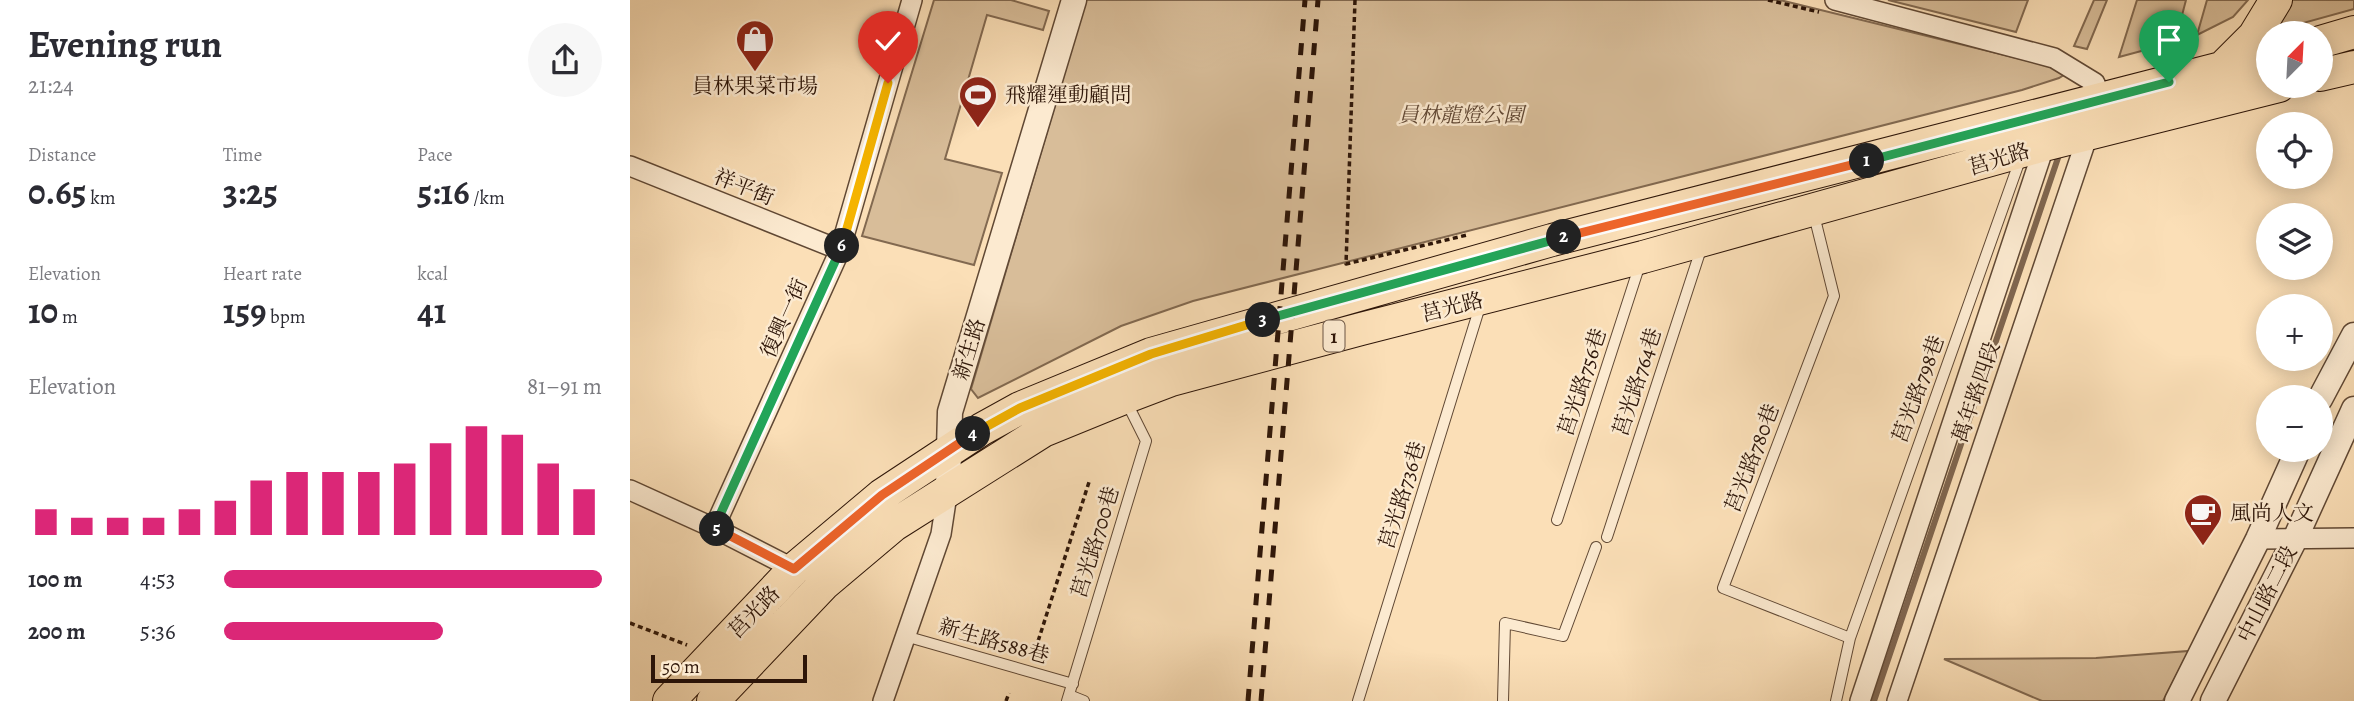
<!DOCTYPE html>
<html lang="en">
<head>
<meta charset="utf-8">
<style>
  body { margin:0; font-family:Alegreya,"Noto Serif TC",serif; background:#f7f7f7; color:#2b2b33; height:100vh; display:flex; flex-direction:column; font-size:26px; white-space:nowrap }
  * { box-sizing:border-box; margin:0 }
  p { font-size:23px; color:#7c7c81 }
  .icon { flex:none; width:38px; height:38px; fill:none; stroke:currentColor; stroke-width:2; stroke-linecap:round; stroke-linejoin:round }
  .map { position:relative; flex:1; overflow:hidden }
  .side { display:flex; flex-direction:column; background:#fff; width:630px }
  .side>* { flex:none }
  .needle { width:46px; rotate:24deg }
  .buttons { position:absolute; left:1626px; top:21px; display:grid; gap:14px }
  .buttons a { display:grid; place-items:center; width:77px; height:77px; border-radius:50%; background:#fff; box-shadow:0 4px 18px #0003; font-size:35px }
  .scale { position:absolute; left:21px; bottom:18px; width:156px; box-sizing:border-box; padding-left:7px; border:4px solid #2d1508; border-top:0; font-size:19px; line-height:24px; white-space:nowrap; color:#2d1508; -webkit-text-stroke:5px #fcead0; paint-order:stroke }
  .pin { position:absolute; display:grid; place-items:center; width:60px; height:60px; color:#fff; margin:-72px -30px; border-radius:50% 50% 50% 0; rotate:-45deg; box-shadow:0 0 7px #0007 }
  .pin .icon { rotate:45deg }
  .km { position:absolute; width:35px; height:35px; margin:-18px; border-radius:50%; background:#222; color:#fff; font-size:19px; line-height:35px; text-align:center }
  .round { display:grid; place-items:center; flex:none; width:74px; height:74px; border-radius:37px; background:#f7f7f7 }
  .overview { display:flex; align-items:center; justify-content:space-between; height:119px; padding:0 28px }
  h1 { font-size:38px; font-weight:600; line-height:52px }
  .figures { display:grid; grid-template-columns:repeat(3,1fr); gap:10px; height:119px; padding:7px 28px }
  .figures div { display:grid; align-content:center }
  .figures b { font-size:35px; font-weight:600 }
  .figures small { font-size:19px; font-weight:400 }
  .figures p { font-size:19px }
  .chart { height:196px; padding:14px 28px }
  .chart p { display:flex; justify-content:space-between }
  .chart svg { width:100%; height:126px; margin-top:7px; stroke:#db2777; stroke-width:6 }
  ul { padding:0 28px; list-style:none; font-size:23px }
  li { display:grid; grid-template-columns:112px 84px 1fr; align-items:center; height:52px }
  li i { height:18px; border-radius:9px; background:#db2777 }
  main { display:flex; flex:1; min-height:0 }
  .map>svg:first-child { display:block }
  .green { fill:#d8bd99; stroke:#826950; stroke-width:2 }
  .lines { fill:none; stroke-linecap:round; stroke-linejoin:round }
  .stream { stroke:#7f654e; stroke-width:6 }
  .service-casing { stroke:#604834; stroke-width:12 }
  .minor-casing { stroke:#604834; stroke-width:22 }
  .tertiary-casing { stroke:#604834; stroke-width:27 }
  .primary-casing { stroke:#2d1508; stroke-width:34 }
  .path { stroke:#2d1508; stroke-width:3.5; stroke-dasharray:5 3.5; stroke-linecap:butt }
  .service { stroke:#fcead0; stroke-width:10 }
  .minor { stroke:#fcead0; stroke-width:19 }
  .tertiary { stroke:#fcead0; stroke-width:24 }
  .primary { stroke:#fbdfb7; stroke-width:32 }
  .rail { stroke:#2d1508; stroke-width:5; stroke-dasharray:12 12; stroke-linecap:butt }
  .split-1-casing { stroke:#fff; stroke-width:14 }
  .split-2-casing { stroke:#fff; stroke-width:14 }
  .split-3-casing { stroke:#fff; stroke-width:14 }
  .split-4-casing { stroke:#fff; stroke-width:14 }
  .split-5-casing { stroke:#fff; stroke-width:14 }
  .split-6-casing { stroke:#fff; stroke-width:14 }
  .split-7-casing { stroke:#fff; stroke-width:14 }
  .split-1 { stroke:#22a559; stroke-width:9 }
  .split-2 { stroke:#f0652b; stroke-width:9 }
  .split-3 { stroke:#22a559; stroke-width:9 }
  .split-4 { stroke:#f5b400; stroke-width:9 }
  .split-5 { stroke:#f0652b; stroke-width:9 }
  .split-6 { stroke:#22a559; stroke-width:9 }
  .split-7 { stroke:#f5b400; stroke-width:9 }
  .labels { text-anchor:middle; stroke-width:5; stroke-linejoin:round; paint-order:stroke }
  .shield { fill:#fcead0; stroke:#6b5544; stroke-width:2 }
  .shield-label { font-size:19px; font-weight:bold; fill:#2d1508 }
  .poi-label { font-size:21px; fill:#2d1508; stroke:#fcead0; text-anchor:start }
  .park-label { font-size:21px; font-style:italic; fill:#604734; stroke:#fcead0 }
  .street-label { font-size:21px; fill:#2d1508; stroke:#fcead0 }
</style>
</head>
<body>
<main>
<section class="side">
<div class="overview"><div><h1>Evening run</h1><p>21:24</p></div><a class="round"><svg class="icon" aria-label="share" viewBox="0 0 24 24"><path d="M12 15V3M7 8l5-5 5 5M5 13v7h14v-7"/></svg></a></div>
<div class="figures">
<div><p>Distance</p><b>0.65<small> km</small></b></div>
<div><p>Time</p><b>3:25</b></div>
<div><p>Pace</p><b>5:16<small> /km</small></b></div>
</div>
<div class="figures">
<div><p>Elevation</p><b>10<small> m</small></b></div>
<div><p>Heart rate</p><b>159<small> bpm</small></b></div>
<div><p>kcal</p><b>41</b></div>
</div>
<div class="chart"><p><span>Elevation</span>81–91 m</p>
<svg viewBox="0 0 160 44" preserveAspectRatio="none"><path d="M5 44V35M15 44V38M25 44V38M35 44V38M45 44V35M55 44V32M65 44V25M75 44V22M85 44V22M95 44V22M105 44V19M115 44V12M125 44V6M135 44V9M145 44V19M155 44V28"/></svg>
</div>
<ul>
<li><b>100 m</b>4:53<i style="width:100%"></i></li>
<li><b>200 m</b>5:36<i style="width:58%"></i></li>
</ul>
</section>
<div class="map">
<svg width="1724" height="701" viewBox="0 0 1724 701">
  <rect width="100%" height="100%" fill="#fbdfb7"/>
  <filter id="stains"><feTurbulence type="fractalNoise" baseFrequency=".00286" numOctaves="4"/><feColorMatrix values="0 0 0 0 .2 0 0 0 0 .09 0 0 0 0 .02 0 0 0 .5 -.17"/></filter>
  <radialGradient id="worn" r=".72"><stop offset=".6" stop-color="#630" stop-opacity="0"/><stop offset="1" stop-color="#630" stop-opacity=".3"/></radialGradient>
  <!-- green -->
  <path class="green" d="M304,0H381L419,11L413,30L357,15L315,159L372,173L344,265L232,236Z
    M456,0H1150L1440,71L1429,78L1392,90L563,301L491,326L348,398L341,389Z
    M1258,0H1398L1386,32Z
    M1464,0H1477L1457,49L1444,46Z
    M1507,0H1556L1545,42L1489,57Z
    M1577,0H1618L1603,17L1567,35Z
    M1657,0H1724V9L1644,31Z
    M1559,651L1533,701H1412L1314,659L1466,658Z"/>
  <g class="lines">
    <!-- stream -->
    <path class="stream" d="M1244,701L1430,152"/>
    <defs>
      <path id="service" d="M1184,215L1204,296L1093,588L1220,638
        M927,520L1010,264
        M977,537L1072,246
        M275,636L443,684
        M439,695L454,701
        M437,701L516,441L497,403
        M728,701L851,303
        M873,701L875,623L933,636L966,547
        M1206,701L1220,638L1391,157"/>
      <path id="minor" d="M1205,0L1424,58L1465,83L1470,99L1267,701
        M0,166L210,250
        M0,490L84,528L164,569
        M84,528L210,250L282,0
        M1628,539L1724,538
        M253,701L311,534L318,488
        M1230,701L1417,138"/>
      <path id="tertiary" d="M1690,399L1724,335
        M318,488L320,412L444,0
        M1547,701L1628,539L1668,450
        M1583,701L1665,539L1724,409"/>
      <path id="primary" d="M1690,42L1724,32
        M1593,67L1624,36L1646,0
        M1690,75L1724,67
        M39,701L164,569L252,495L352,429L390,408L521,354L922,240L1638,56
        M83,701L194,584L264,525L413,431L494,398L541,380L731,329L1013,257L1414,145L1649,86"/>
    </defs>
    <!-- service casing -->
    <use href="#service" class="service-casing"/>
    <!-- minor casing -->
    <use href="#minor" class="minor-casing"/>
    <!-- tertiary casing -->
    <use href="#tertiary" class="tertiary-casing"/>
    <!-- primary casing -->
    <use href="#primary" class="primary-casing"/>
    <!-- path -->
    <path class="path" d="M725,0L716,264L837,235
      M1138,0L1189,12
      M0,623L57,645
      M403,657L460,479
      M376,701L379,693"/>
    <!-- service -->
    <use href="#service" class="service"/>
    <!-- minor -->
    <use href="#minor" class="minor"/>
    <!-- tertiary -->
    <use href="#tertiary" class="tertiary"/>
    <!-- primary -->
    <use href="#primary" class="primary"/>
    <!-- rail -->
    <path class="rail" d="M618,701L675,0
      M631,701L688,0"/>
  </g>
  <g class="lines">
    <defs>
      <path id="split-1" d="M1237,161L1539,82"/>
      <path id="split-2" d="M934,237L1237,161"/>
      <path id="split-3" d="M633,320L934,237"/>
      <path id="split-4" d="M343,434L390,408L521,354L633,320"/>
      <path id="split-5" d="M87,529L164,569L252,495L343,434"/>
      <path id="split-6" d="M87,529L84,528L212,246"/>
      <path id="split-7" d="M212,246L258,83"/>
    </defs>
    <!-- split-1 casing -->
    <use href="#split-1" class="split-1-casing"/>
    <!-- split-2 casing -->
    <use href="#split-2" class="split-2-casing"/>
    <!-- split-3 casing -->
    <use href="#split-3" class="split-3-casing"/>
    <!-- split-4 casing -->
    <use href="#split-4" class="split-4-casing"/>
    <!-- split-5 casing -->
    <use href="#split-5" class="split-5-casing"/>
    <!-- split-6 casing -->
    <use href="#split-6" class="split-6-casing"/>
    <!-- split-7 casing -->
    <use href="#split-7" class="split-7-casing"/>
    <!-- split-1 -->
    <use href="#split-1" class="split-1"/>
    <!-- split-2 -->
    <use href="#split-2" class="split-2"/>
    <!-- split-3 -->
    <use href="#split-3" class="split-3"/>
    <!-- split-4 -->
    <use href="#split-4" class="split-4"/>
    <!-- split-5 -->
    <use href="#split-5" class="split-5"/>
    <!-- split-6 -->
    <use href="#split-6" class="split-6"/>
    <!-- split-7 -->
    <use href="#split-7" class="split-7"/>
  </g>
  <!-- icons -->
  <defs>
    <symbol id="shop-pin" viewBox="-11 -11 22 30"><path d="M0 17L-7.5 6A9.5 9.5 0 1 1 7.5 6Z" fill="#8f2418" stroke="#fcead0"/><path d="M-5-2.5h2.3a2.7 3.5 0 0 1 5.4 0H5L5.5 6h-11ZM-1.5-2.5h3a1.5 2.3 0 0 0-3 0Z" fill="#fff"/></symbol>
    <symbol id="stadium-pin" viewBox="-11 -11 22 30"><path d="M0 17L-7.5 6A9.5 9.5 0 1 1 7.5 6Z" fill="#8f2418" stroke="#fcead0"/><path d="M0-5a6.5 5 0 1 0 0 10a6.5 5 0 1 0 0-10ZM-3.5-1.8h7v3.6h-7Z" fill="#fff"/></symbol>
    <symbol id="cafe-pin" viewBox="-11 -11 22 30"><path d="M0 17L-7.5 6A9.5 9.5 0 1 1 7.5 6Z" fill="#8f2418" stroke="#fcead0"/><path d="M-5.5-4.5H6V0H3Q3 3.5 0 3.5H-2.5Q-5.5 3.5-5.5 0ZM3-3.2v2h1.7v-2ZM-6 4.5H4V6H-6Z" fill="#fff"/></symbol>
  </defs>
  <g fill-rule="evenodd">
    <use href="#shop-pin" x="103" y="17" width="44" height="60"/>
    <use href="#stadium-pin" x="326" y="73" width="44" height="60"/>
    <use href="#cafe-pin" x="1551" y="491" width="44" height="60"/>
  </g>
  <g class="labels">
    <!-- shield labels -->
    <rect class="shield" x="693.5" y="320.5" width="21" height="31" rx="5"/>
    <g class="shield-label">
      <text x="704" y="343">1</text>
    </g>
    <!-- poi labels -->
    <g class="poi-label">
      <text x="125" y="93" text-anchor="middle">員林果菜市場</text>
      <text x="375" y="102">飛耀運動顧問</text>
      <text x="1600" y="520">風尚人文</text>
    </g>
    <!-- park labels -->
    <g class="park-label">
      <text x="831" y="122">員林龍燈公園</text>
    </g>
    <!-- street labels -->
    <g class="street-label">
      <text transform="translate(1369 159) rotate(-17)" y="7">莒光路</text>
      <text transform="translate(114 187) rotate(22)" y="7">祥平街</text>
      <text transform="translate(822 307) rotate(-14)" y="7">莒光路</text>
      <text transform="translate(154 318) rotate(-66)" y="7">復興一街</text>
      <text transform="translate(339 349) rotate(-73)" y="7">新生路</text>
      <text transform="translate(952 382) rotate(-72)" y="7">莒光路756巷</text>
      <text transform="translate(1007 382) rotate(-72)" y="7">莒光路764巷</text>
      <text transform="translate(1288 389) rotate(-70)" y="7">莒光路798巷</text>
      <text transform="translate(1346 392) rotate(-71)" y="7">萬年路四段</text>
      <text transform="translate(1122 458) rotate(-69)" y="7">莒光路780巷</text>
      <text transform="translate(772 495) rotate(-73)" y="7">莒光路736巷</text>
      <text transform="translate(465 542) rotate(-73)" y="7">莒光路700巷</text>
      <text transform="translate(1637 594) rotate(-63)" y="7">中山路二段</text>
      <text transform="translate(124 612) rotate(-46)" y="7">莒光路</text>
      <text transform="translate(364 641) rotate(16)" y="7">新生路588巷</text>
    </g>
  </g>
  <rect width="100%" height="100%" filter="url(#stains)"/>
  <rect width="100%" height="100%" fill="url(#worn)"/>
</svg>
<div class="buttons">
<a><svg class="needle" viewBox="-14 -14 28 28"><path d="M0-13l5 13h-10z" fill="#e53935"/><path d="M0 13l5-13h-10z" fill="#7c7c81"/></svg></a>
<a><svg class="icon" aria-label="locate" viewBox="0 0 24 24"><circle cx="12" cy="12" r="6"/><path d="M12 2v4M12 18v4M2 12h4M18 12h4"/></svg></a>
<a><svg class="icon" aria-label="layers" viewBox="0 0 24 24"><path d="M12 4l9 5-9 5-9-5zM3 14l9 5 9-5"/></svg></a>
<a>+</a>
<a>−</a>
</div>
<div class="scale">50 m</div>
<div class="pin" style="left:1539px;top:82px;background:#1e9e55"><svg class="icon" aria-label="arrive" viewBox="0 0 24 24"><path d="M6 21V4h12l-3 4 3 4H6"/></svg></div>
<div class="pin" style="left:258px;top:83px;background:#d93025"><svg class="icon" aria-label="check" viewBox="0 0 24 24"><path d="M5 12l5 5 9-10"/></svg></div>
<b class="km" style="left:1237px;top:161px">1</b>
<b class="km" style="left:934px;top:237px">2</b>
<b class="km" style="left:633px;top:320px">3</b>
<b class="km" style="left:343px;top:434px">4</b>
<b class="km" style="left:87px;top:529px">5</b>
<b class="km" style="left:212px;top:246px">6</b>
</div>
</main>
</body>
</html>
